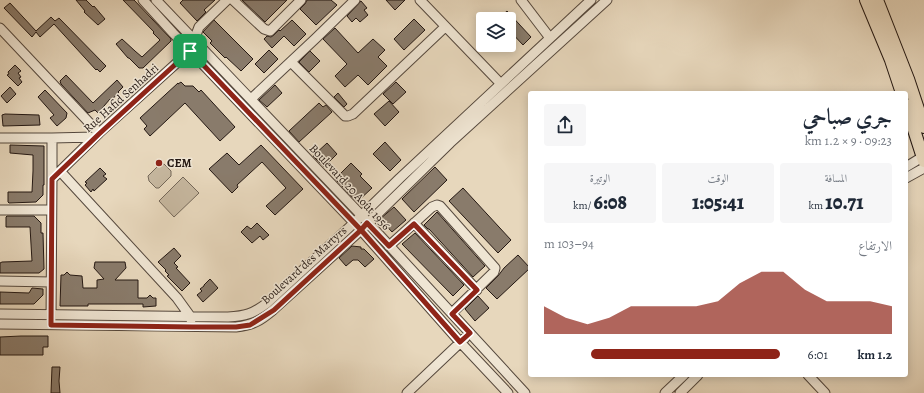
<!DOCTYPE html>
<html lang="ar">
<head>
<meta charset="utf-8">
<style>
  body { margin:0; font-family:Alegreya,Amiri,serif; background:#f6f6f7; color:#1f2937; direction:rtl; height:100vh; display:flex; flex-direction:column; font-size:15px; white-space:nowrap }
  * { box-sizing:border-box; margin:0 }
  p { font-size:13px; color:#747a83 }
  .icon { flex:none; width:22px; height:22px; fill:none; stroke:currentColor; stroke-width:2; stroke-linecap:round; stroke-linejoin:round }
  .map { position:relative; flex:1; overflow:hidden; direction:ltr }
  .sheet { position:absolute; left:528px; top:91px; width:380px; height:286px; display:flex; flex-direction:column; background:#fff; border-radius:4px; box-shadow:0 2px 10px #0003; direction:rtl }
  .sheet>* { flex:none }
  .tools { position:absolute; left:476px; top:12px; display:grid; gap:8px }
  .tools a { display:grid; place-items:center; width:40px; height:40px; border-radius:4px; background:#fff; box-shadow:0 2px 10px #0003; font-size:20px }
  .pin { position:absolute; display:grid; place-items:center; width:34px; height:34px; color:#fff; margin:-17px; border-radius:8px; box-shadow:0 2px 6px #0006 }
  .round { display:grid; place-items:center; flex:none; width:42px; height:42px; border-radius:4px; background:#f6f6f7 }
  .head { display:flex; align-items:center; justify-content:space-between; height:68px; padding:0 16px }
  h1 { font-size:22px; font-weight:800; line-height:30px }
  .figures { display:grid; grid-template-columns:repeat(3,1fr); gap:6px; height:68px; padding:4px 16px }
  .figures div { display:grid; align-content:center; border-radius:4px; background:#f6f6f7; text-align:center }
  .figures b { font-size:20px; font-weight:800 }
  .figures small { font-size:11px; font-weight:400 }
  .figures p { font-size:11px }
  .chart { height:112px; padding:8px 16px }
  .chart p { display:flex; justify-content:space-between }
  .chart svg { width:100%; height:72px; margin-top:4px; fill:#8f2418; opacity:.7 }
  ul { padding:0 16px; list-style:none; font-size:13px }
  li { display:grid; grid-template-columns:64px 48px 1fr; align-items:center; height:30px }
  li i { height:10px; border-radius:5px; background:#8f2418 }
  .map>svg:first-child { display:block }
  .green { fill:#c6b79f; stroke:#756859 }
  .building { fill:#897b6b; stroke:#241813 }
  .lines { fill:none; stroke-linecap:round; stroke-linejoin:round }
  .minor-casing { stroke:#55483d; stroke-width:11 }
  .major-casing { stroke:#241813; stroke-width:14 }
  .minor { stroke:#efe5d3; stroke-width:9 }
  .major { stroke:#e7d7bc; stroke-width:12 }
  .route-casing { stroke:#fff; stroke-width:8 }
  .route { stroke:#8f2418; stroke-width:5 }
  .poi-dot { fill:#8f2418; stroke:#efe5d3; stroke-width:1.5 }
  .labels { text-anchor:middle; stroke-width:3; stroke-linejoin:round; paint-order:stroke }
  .street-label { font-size:12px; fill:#241813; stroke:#efe5d3 }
  .poi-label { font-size:12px; font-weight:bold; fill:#241813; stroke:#efe5d3; text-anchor:start }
</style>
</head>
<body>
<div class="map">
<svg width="924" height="393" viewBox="0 0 924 393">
  <rect width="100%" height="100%" fill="#e7d7bc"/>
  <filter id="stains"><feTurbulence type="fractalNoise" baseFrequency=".005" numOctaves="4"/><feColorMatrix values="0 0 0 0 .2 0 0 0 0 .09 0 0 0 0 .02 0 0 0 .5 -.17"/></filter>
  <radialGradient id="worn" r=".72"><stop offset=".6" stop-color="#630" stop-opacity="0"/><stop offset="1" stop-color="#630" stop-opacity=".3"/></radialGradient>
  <!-- green -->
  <path class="green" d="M160,164H164L171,171V176L159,188H156L149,181L148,176Z
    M183,177L199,193L174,217L159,201Z"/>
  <!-- building -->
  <path class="building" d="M76,0H86L93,7L94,6L105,19L98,25L84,12L85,11Z
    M123,0H134L171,39V41L143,68H139L129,58H128L116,44L122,39L135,51L142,57L160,40L153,33L154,32Z
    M183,0H215L204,10L206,12L197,21L180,3Z
    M242,0H287L265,22Z
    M307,0H331L337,5L316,25L300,9L305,4Z
    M386,0H405L395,10Z
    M361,1L367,8L364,10L368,15L360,22L356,18L352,22L347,16Z
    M10,3L36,31L51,17L55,21L59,18L106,66L100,72L97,69L96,70L54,24L40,37L36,32L32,37L4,8Z
    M507,11L531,37L523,45L509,30V19H498Z
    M414,19L425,30L404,50L394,39Z
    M214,20L253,59L241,71L226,57L225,58L210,43L212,41L203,32Z
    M292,20L306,34L294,46L284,36L272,48L264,39L267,36L271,37L274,35L279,30L280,31Z
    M335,28L358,53L373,39L385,50L378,57L387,66L368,85L358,75L345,87L335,76L347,64L323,39Z
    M269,50L278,59L264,73L255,64Z
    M310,51L320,61L309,72L299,62Z
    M15,65L21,71L18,73L21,77L19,78L22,82L18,86L7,75L9,74L8,72Z
    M66,75L93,103L117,80L123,87L118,92L119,93L111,100L110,99L98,113L95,110L88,113L61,84L60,81Z
    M181,82L185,86H193L199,92L201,90L235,127L220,141L185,103L150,136L144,129L147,126L140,118L178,83V84Z
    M396,82L406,92L393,104L383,94Z
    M275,85L282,93L267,107L259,100Z
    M10,87L16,94L7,103L1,96Z
    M45,90L67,113L66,118L57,126L50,118L54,115L38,97Z
    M338,93L347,104L344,107L334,97Z
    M389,101L399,112L385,126L374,114Z
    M319,103L323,107L326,105L332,112L299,142L289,131Z
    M5,114L39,115L40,125L3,126L2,115Z
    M385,142L401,160L390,171L373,154Z
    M327,143L337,154L324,167L313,156Z
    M10,145L44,146V185H43V195L36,202L9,203L8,202V192H32L33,171V155L10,153Z
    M261,145L303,189L275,215L266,206L286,188L262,162L237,185L238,187L232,193L209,169L227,153L239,165Z
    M351,163L362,174L360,176L372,188L357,202L335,179Z
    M435,167L447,180L414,212L402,199Z
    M100,168L106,174L103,176L107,179L94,191L93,189L91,192L85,185L87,183L85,182Z
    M463,188L511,240L498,253L449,201Z
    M394,207L406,220L392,232L380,219Z
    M437,212L485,266L473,277L429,229H428L424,225Z
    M7,216H34L41,223V233H43L44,269L39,273H0V263L2,262L32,261L30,227H6V217Z
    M257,223L269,235L263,240L260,236L252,243L241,232L247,226L251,229Z
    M415,233L464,285L453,296L402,244Z
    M352,246L361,247V249H364L374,259L365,267L358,260H353L346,266L339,258Z
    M174,248L181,256L174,263L178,267L176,268L190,283L182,291L167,276L169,275L165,271L166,270L158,262Z
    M518,255L530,268L497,299L486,288L498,276L504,268Z
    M95,262H125L126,268L115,280H138V298H147L150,295L153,298H156V306L143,307V304H88V306H60L61,275H64L67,272L70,275L82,276L83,288H97V280L104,279L94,268Z
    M210,279L218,288L203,302L197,295L202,291L200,289L204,286V285Z
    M32,288L43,289V295L34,304H0V292L29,293Z
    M478,296L489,308L475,321L465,309Z
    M21,336H48V347H43V355H0V337Z
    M52,367H60L59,381L60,393H51Z"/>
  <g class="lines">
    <defs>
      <path id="minor" d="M143,0L173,33L361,230L460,342L508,393
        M156,0L362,216L525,393
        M233,0L264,29L270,31L301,0
        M420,0L501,84
        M521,0L550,38
        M0,28L99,133
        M291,62L345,116H348L353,114L445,27
        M251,99L315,39L355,0
        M0,138H52V179
        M52,138L95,137
        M906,167L924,156
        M60,171L177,298L190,316L191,320
        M906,178L924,168
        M0,210H51
        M414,223L477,290
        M389,246L432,207L437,205L440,206L495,268L494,272L452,313
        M0,281L51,282
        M0,314L228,317C245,316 253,314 267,303L354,223L400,178L591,0
        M51,320L52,179L99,133L190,51L199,27L227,0
        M0,324L236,327C253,325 260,321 273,310L361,230L450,143L607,0
        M808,375L825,393
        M407,393L465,338
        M665,393L684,375
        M680,393L698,375"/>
      <path id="major" d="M866,0L891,60L902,93
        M877,0L908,79L924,127
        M906,105L924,161"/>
    </defs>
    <!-- minor casing -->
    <use href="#minor" class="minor-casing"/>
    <!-- major casing -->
    <use href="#major" class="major-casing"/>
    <!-- minor -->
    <use href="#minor" class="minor"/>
    <!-- major -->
    <use href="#major" class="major"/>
  </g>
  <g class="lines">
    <defs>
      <path id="route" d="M190,51L99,134L52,179L51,325L192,327H236L250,325L274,310L361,230L367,223L389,246L414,224L477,290L452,314L470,333L460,342L361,230L190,51"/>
    </defs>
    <!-- route casing -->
    <use href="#route" class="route-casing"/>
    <!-- route -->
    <use href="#route" class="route"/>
  </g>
  <!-- markers -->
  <circle class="poi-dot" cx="159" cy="163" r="4"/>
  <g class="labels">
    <!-- street labels -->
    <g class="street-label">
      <text transform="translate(121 98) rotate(-42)" y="4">Rue Hafid Senhadri</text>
      <text transform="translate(350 187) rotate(47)" y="4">Boulevard 20 Août 1956</text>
      <text transform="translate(304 265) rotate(-42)" y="4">Boulevard des Martyrs</text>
    </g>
    <!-- poi labels -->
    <g class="poi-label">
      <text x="167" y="167">CEM</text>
    </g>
  </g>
  <rect width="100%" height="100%" filter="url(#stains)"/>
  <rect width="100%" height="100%" fill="url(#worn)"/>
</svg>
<div class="tools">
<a><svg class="icon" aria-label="layers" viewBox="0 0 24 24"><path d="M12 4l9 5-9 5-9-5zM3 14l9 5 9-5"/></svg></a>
</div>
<div class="pin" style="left:190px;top:51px;background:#1e9e55"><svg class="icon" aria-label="arrive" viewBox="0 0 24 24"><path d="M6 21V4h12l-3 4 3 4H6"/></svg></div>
<section class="sheet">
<div class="head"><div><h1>جري صباحي</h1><p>09:23 · 9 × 1.2 km</p></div><a class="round"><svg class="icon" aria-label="share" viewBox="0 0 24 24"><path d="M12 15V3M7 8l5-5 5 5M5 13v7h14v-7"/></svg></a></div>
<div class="figures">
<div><p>المسافة</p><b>10.71<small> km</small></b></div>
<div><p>الوقت</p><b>1:05:41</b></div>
<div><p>الوتيرة</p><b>6:08<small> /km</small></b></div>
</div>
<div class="chart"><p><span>الارتفاع</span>94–103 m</p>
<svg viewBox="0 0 160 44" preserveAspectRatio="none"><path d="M0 44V27L10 34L20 38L30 34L40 27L50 27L60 27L70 27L80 24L90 13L100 6L110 6L120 17L130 24L140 24L150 24L160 27V44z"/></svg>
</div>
<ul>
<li><b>1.2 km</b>6:01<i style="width:80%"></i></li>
</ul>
</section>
</div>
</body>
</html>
